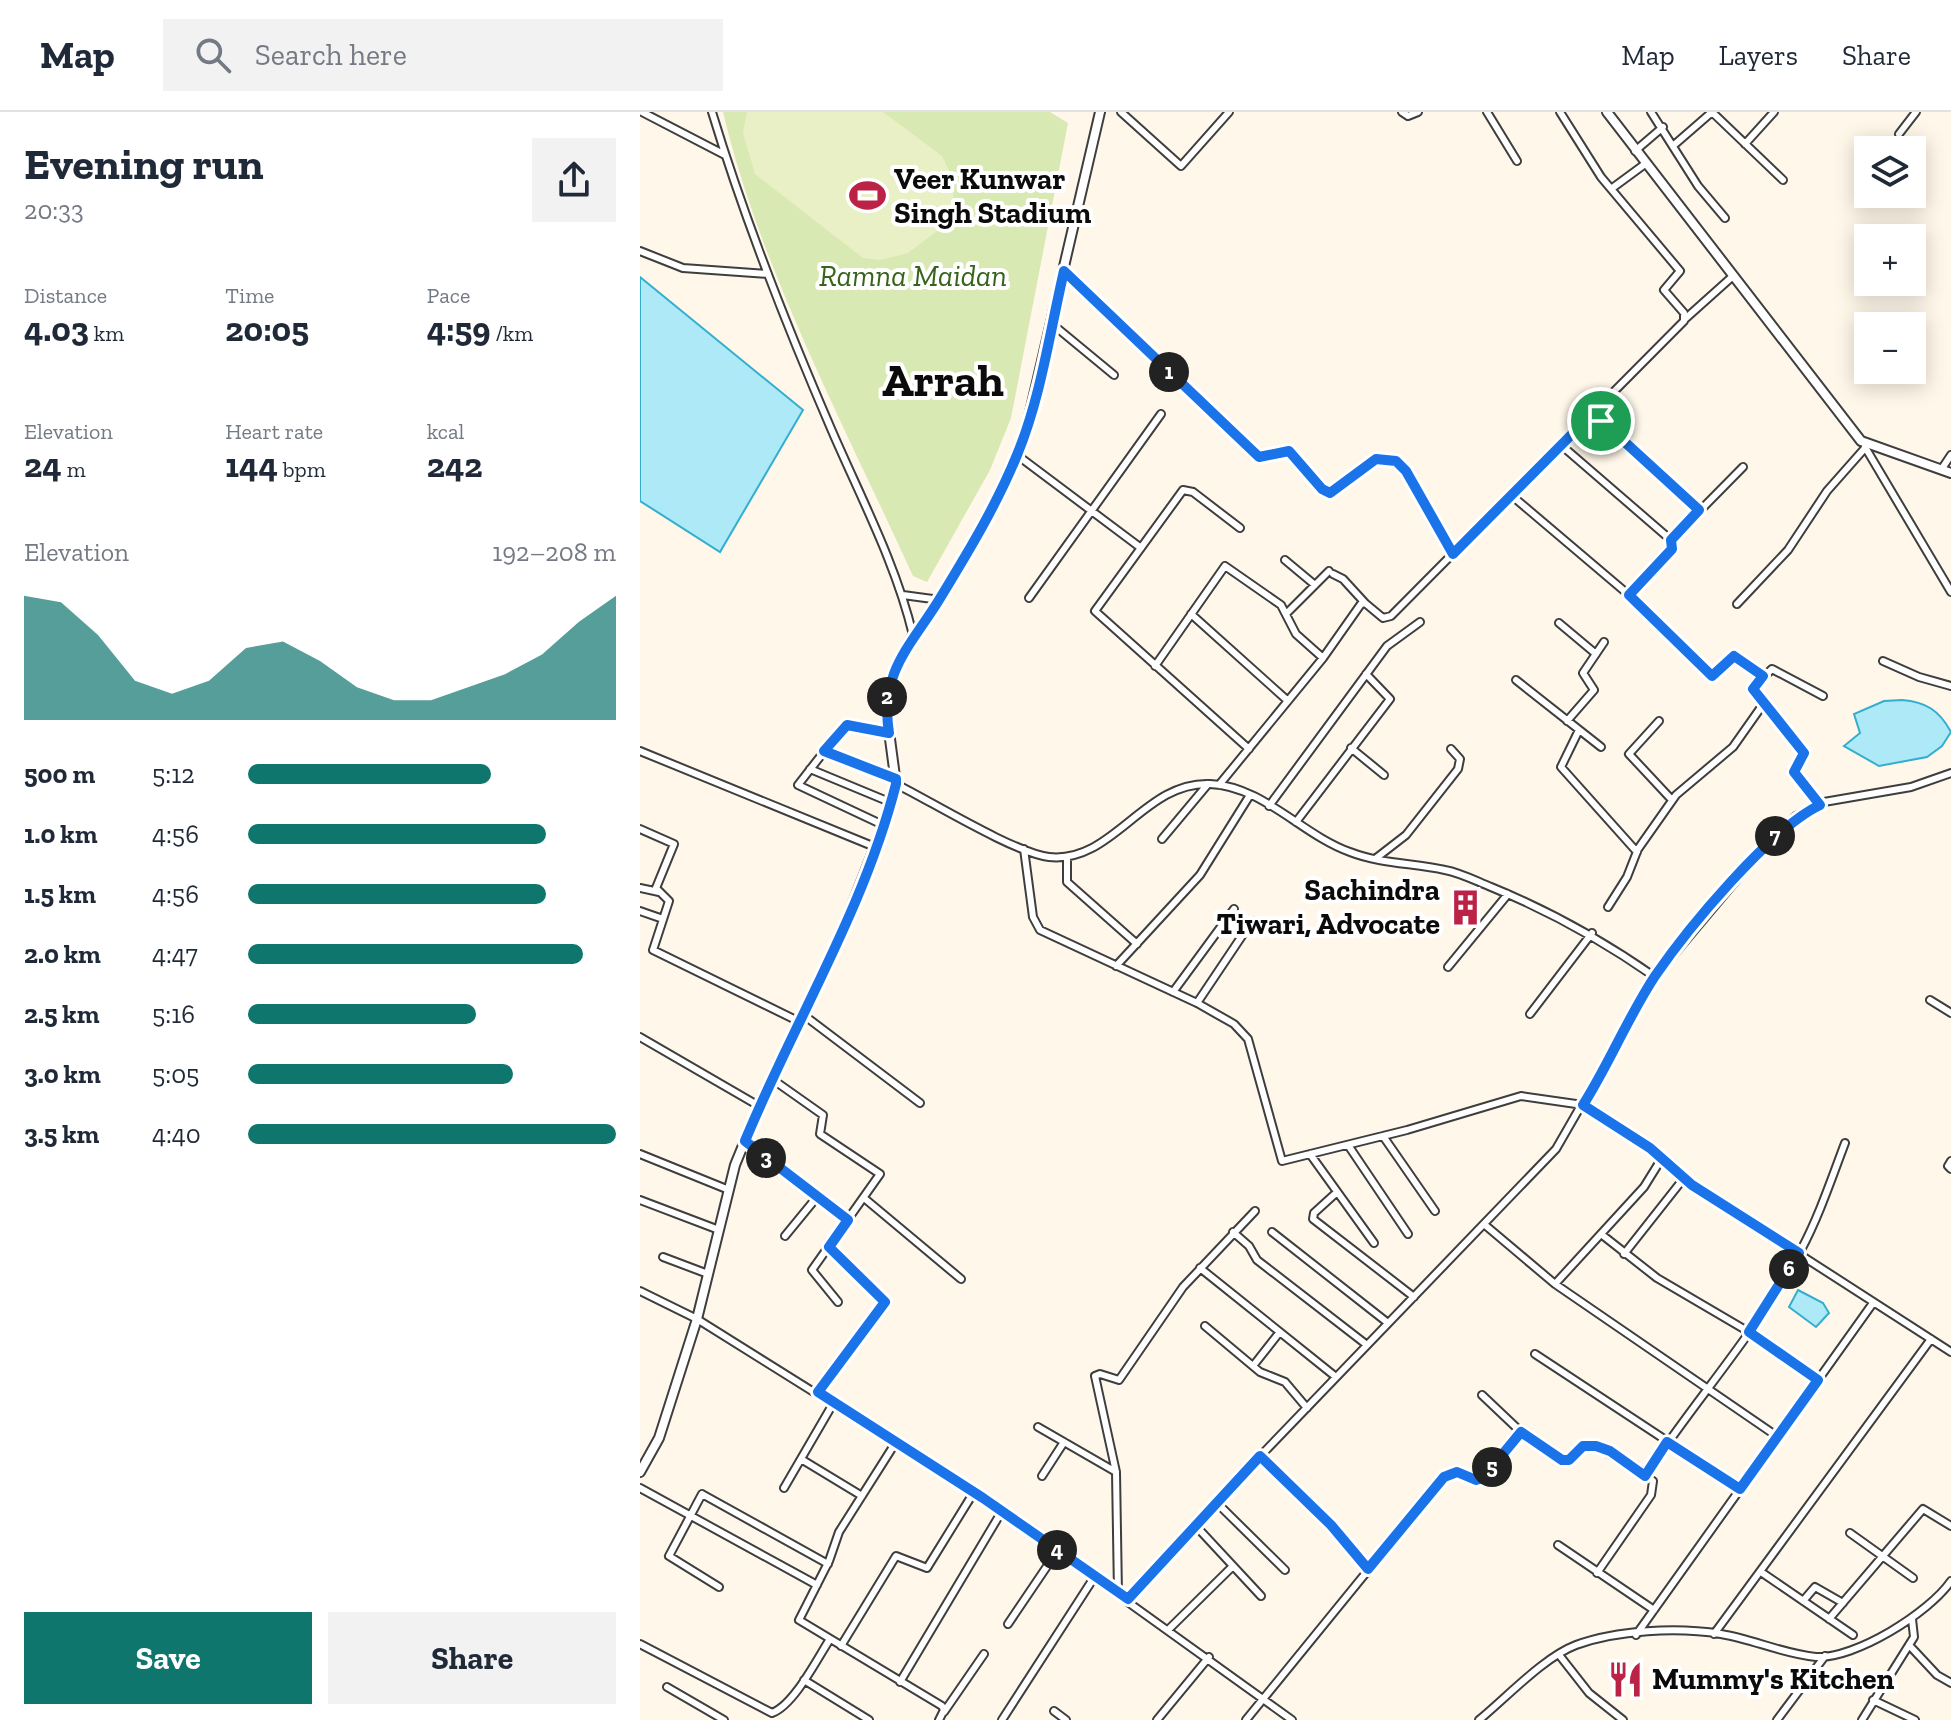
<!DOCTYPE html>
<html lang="en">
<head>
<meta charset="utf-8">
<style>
  body { margin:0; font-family:"Zilla Slab",serif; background:#f2f2f3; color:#1f2937; height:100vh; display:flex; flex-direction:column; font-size:30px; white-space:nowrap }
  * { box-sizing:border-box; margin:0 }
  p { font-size:26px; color:#747a83 }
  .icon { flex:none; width:44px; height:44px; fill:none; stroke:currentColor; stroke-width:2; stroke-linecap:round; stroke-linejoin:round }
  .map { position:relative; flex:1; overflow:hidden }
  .side { display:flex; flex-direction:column; background:#fff; width:640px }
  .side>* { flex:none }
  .controls { position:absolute; left:1214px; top:24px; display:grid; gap:16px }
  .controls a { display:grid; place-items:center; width:72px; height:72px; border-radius:0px; background:#fff; box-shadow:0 4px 20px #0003; font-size:40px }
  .pin { position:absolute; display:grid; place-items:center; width:68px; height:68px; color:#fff; margin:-34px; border:4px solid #fff; border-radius:50%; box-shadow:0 2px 8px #0007 }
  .km { position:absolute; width:40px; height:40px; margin:-20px; border-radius:50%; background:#222; color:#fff; font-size:22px; line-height:40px; text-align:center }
  .round { display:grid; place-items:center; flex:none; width:84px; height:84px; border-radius:0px; background:#f2f2f3 }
  .summary { display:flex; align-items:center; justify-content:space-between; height:136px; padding:0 24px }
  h1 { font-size:44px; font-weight:800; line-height:60px }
  .metrics { display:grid; grid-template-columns:repeat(3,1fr); gap:12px; height:136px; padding:8px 24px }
  .metrics div { display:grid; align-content:center }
  .metrics b { font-size:34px; font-weight:800 }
  .metrics small { font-size:22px; font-weight:400 }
  .metrics p { font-size:22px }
  .chart { height:224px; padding:16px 24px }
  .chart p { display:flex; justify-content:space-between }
  .chart svg { width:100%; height:144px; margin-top:8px; fill:#0f766e; opacity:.7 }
  .primary-button { display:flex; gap:16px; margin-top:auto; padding:16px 24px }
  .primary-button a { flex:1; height:92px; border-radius:0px; background:#0f766e; color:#fff; font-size:32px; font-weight:800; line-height:92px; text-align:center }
  .primary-button a+a { background:#f2f2f3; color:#1f2937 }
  ul { padding:0 24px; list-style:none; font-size:26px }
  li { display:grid; grid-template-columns:128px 96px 1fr; align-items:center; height:60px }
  li i { height:20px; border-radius:10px; background:#0f766e }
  header { display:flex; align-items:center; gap:48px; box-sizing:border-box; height:112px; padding:0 40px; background:#fff; border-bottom:2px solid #e0e1e3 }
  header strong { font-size:38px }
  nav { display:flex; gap:44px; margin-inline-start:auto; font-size:28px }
  .search { width:560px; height:72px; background:#f2f2f3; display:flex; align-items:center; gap:20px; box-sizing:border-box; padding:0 28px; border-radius:0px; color:#747a83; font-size:30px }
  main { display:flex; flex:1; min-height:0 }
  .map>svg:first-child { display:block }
  .green { fill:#d9e9b3 }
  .pitch { fill:#e9f0c5 }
  .water { fill:#ade9f7; stroke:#33aecf; stroke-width:2 }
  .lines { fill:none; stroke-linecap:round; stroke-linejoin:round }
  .minor-casing { stroke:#3e3e3e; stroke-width:10 }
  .tertiary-casing { stroke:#3e3e3e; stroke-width:12 }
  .minor { stroke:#fff; stroke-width:6 }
  .tertiary { stroke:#fff; stroke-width:8 }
  .route-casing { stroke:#fff; stroke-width:16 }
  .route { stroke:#1a73e8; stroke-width:10 }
  .labels { text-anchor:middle; stroke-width:8; stroke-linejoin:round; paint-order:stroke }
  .poi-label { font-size:30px; font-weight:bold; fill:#0b0b0b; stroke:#fff; text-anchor:start }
  .park-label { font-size:30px; font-style:italic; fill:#37631b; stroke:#fff }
  .town-label { font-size:46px; font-weight:bold; fill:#0b0b0b; stroke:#fff }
</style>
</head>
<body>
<header>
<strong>Map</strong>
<div class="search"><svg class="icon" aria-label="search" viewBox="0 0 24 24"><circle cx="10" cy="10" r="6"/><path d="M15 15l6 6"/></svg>Search here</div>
<nav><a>Map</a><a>Layers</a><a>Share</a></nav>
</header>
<main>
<section class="side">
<div class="summary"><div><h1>Evening run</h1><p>20:33</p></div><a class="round"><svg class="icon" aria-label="share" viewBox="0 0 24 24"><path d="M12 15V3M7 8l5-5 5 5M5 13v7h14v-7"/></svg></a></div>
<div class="metrics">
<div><p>Distance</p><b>4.03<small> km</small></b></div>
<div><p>Time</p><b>20:05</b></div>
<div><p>Pace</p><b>4:59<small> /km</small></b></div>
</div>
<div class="metrics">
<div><p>Elevation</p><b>24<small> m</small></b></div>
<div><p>Heart rate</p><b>144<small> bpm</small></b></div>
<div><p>kcal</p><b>242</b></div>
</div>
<div class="chart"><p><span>Elevation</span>192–208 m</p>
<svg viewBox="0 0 160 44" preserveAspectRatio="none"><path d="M0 44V6L10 8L20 18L30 32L40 36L50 32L60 22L70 20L80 26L90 34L100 38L110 38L120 34L130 30L140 24L150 14L160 6V44z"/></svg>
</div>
<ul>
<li><b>500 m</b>5:12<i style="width:66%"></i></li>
<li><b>1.0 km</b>4:56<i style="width:81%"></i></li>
<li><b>1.5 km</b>4:56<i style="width:81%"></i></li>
<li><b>2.0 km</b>4:47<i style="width:91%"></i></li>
<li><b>2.5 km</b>5:16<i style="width:62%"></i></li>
<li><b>3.0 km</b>5:05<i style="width:72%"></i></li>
<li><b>3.5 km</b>4:40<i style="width:100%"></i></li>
</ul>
<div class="primary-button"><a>Save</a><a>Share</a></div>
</section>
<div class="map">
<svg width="1311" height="1608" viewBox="0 0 1311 1608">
  <rect width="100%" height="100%" fill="#fff7e9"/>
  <!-- green -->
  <path class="green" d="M83,0H410L428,11L371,306L350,358L287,470L273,464C206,317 120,156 83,0Z"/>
  <!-- pitch -->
  <path class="pitch" d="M107,0H243L302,44L314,69L313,98L305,113L268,141L241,148L223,146L115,62L103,21Z"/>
  <!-- water -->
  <path class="water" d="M0,165L163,298L80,440L0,389Z
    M1262,588C1286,590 1299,598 1311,620L1302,634L1287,645L1239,654L1204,634L1220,621L1214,602L1244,589Z
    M1158,1178L1183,1191L1189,1201L1176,1215L1149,1195Z"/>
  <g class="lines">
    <defs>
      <path id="minor" d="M2,0L85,43
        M72,0C105,109 147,215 192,319C221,386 256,452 273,523
        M481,0L541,54L589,0
        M762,0L768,4L778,0
        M847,0L877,49
        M1011,0L1058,74L1085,106
        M1072,0L1143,68
        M1259,22L1276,0
        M1105,32L1134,0
        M1034,33L1072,0
        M995,39L1023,15
        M971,77L1005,52
        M0,139L43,156L128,162
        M424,159L619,345L649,339L682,377L690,381L736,347L756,349L766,359L813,442
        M1045,207L1093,164
        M411,211L474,263
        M953,301L1059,398
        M921,333L1031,428
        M1225,335L1311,480
        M377,343L501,436
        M1301,358L1311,343
        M871,383L989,483L1072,564L1094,544L1123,564
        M600,416L553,380L543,378L455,499L609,637
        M645,448L675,473
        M693,462L703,467L725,491
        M263,483L300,488
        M989,483L1032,437L1031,428L1103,355
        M389,486L521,302
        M1097,492L1148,438L1187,379L1225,336
        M647,501L689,459
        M551,502L648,589
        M919,511L956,542
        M1243,549L1279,565L1311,574
        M515,554L585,454L641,493L656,522L683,546
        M876,568L961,635
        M927,609L954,578L943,561L964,530
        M1019,609L989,642L1032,688
        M939,618L921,655L997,740
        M711,636L744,663
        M0,639L235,735
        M184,639L256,667
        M170,657L252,691
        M256,672C292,690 375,741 409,745C473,752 504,669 570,672C623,674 662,723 710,740C741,752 774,751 805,758C821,761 836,769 851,775C910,799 962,828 1015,865
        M579,673L683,546L721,492L725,491L743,506L751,504L1044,209V201L1024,178L1040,159L961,65L920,0
        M1180,693L1154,660L1164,641L1113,575L1132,557L1183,584
        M629,694L747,534L780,510
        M656,710L750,587L726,562
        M243,713L158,673L204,614L214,613L249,621
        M0,717L34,732L16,776L29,789L13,838L162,911
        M522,727L568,672
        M384,737L393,805L400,818L557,891L594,912L608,927L642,1049L767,1018L881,984L943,993L1010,1036L1052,1073L1311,1240
        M427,745V770L497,832
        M735,747L766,723L818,657L820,647L811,637
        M0,776L19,780
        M968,795L987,765L998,737L1036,683L1093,635L1124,591
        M0,799L23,807
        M476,854L560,763L610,683
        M808,855L868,782
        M533,880L594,797
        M1290,888L1311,901
        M557,891L612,809
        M890,902L952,821
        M165,904L280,991
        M0,925L119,994
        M132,967L183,1003L180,1022L240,1062L172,1158L198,1190
        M743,1024L795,1099
        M105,1029L208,1108
        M708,1033L768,1122
        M0,1042L89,1078
        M670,1042L734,1131
        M1311,1049L1308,1054L1311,1057
        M696,1081L674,1101L673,1107L774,1185
        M224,1086L321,1167
        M0,1088L79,1118
        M845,1113L915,1172L1138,1325
        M593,1120L609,1134L617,1148L727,1233
        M632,1120L748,1211
        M961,1122L1017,1166L1109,1220L1178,1268
        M145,1124L177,1085
        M984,1142L1044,1066
        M23,1145L68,1162
        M560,1156L696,1265
        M915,1172L1004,1075L1022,1046
        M0,1179L57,1207L343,1386L652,1608
        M565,1214L620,1260L645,1270L667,1296
        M895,1242L1100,1377
        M613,1254L639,1221
        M178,1280L245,1190L189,1135
        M842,1283L881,1320
        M398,1315L476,1360
        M256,1330L199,1420L189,1449L159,1508L302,1594L304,1598L299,1608
        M620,1344L691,1413L728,1457
        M161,1347L222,1384
        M402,1364L424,1330
        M1005,1364C1055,1288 1118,1219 1161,1138C1179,1104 1191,1068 1205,1031
        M0,1376L177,1473
        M144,1376L194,1290
        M576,1390L645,1458
        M555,1413L621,1484
        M1210,1421L1273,1466
        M918,1433L1014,1498
        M1121,1460L1213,1523
        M79,1475L29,1444L62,1382L188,1452
        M478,1481L476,1360L455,1264L460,1262L479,1268L543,1175L615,1099
        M488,1487L576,1390L916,1037L1015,865L1131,727L1156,704L1184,690L1271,675L1311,661
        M1163,1489L1175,1475L1203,1491
        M1189,1507L1283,1397L1311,1414
        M368,1512L418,1438
        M529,1517L593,1454
        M1074,1522L1291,1227
        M996,1523L1233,1191
        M0,1532L132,1601C154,1593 177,1547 190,1527
        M1269,1533L1297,1563L1311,1571
        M201,1534L256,1444L287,1456L334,1380
        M920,1544L949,1581L983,1608
        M164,1568L229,1608
        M260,1570L362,1399
        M27,1575L84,1608
        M1233,1588L1275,1608
        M414,1599L426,1608
        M304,1600L344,1542
        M362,1608L455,1464
        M517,1608L569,1545
        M606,1608L804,1365L817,1360L836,1368L843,1366L881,1320L926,1349L943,1334H956L1013,1369L1011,1383L957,1461
        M839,1608C866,1586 904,1545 936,1533C977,1518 1037,1515 1081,1522C1112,1527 1144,1542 1176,1545C1215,1547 1289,1501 1311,1469
        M1137,1608L1185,1544
        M1222,1608L1274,1525L1272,1507"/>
      <path id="tertiary" d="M967,0L1221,329L1311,361
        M0,1360L19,1326L57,1207L95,1053L127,975L189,852L251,694L256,672L248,612L251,566L273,523L300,488L359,386L384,326L460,0"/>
    </defs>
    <!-- minor casing -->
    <use href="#minor" class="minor-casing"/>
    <!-- tertiary casing -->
    <use href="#tertiary" class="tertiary-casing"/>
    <!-- minor -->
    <use href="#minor" class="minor"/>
    <!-- tertiary -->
    <use href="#tertiary" class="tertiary"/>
  </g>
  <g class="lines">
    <defs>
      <path id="route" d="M424,159L619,345L649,339L682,377L690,381L736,347L756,349L766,359L813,442L953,301L1059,398L1031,428L1032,437L989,483L1072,564L1094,544L1123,564L1113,577L1164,641L1154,660L1180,693C1130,717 1048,816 1015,864C988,905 969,952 943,993L1010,1036L1052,1073L1159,1141L1109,1220L1178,1268L1100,1377L1027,1330L1005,1364L970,1339L956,1334H943L929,1348H922L881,1320L843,1366L836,1368L817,1360L804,1365L728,1457L691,1413L620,1344L488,1487L343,1386L178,1280L245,1190L189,1135L208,1108L105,1029C154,910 224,798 256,672V667L184,639L207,613L249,621C239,558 273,532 302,483C330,437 357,392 377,343C401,285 410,219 424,159Z"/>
    </defs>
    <!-- route casing -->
    <use href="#route" class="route-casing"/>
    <!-- route -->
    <use href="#route" class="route"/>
  </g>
  <!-- icons -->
  <defs>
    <symbol id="stadium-bare" viewBox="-9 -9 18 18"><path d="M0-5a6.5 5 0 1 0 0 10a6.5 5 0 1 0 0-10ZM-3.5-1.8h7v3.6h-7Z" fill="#bc2246" stroke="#fff" stroke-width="2.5" paint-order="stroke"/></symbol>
    <symbol id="building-bare" viewBox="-9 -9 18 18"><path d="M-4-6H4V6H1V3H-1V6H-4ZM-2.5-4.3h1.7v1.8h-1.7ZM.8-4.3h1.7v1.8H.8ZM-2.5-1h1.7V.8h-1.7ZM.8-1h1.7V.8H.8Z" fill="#bc2246" stroke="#fff" stroke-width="2.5" paint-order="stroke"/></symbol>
    <symbol id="restaurant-bare" viewBox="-9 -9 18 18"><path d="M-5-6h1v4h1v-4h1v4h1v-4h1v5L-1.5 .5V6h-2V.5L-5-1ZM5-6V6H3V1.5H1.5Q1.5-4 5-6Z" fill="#bc2246" stroke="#fff" stroke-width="2.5" paint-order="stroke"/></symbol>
  </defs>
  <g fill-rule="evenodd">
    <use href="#stadium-bare" x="202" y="58" width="51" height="51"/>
    <use href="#building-bare" x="800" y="770" width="51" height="51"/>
    <use href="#restaurant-bare" x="960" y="1542" width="51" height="51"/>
  </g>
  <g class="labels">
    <!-- poi labels -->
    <g class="poi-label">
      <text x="254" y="77">Veer Kunwar<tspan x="254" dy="34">Singh Stadium</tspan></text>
      <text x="800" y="788" text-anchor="end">Sachindra<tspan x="800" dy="34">Tiwari, Advocate</tspan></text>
      <text x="1012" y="1577">Mummy's Kitchen</text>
    </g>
    <!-- park labels -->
    <g class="park-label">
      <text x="273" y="174">Ramna Maidan</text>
    </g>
    <!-- town labels -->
    <g class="town-label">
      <text x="303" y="284">Arrah</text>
    </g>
  </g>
</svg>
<div class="controls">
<a><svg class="icon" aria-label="layers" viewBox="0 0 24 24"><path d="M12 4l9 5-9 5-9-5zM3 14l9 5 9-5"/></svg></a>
<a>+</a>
<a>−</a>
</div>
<div class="pin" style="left:961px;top:309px;background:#1e9e55"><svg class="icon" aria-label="arrive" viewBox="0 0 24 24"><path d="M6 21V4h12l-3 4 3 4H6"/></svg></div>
<b class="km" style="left:529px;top:260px">1</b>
<b class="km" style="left:247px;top:585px">2</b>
<b class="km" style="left:126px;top:1046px">3</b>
<b class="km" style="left:417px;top:1438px">4</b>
<b class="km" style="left:852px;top:1355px">5</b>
<b class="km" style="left:1149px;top:1157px">6</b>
<b class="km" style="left:1135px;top:724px">7</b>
</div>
</main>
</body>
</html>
